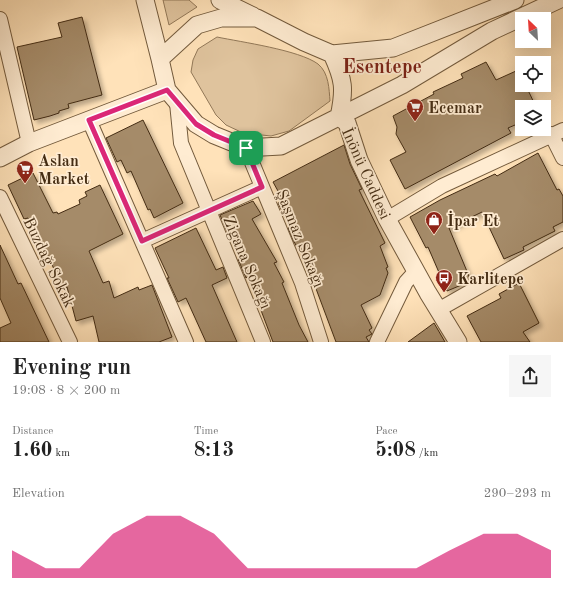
<!DOCTYPE html>
<html lang="en">
<head>
<meta charset="utf-8">
<style>
  body { margin:0; font-family:"Old Standard TT",serif; background:#f6f6f6; color:#222; height:100vh; display:flex; flex-direction:column; font-size:15px; white-space:nowrap }
  * { box-sizing:border-box; margin:0 }
  p { font-size:13px; color:#767676 }
  .icon { flex:none; width:22px; height:22px; fill:none; stroke:currentColor; stroke-width:2; stroke-linecap:round; stroke-linejoin:round }
  .map { position:relative; height:342px; overflow:hidden }
  .details { display:flex; flex-direction:column; background:#fff; flex:1 }
  .details>* { flex:none }
  .needle { width:26px; rotate:335deg }
  .buttons { position:absolute; left:515px; top:12px; display:grid; gap:8px }
  .buttons a { display:grid; place-items:center; width:36px; height:36px; border-radius:0px; background:#fff; box-shadow:0 4px 16px #0002; font-size:20px }
  .pin { position:absolute; display:grid; place-items:center; width:34px; height:34px; color:#fff; margin:-17px; border-radius:8px; box-shadow:0 2px 6px #0006 }
  .round { display:grid; place-items:center; flex:none; width:42px; height:42px; border-radius:0px; background:#f6f6f6 }
  .overview { display:flex; align-items:center; justify-content:space-between; height:68px; padding:0 12px }
  h1 { font-size:22px; font-weight:800; line-height:30px }
  .figures { display:grid; grid-template-columns:repeat(3,1fr); gap:6px; height:68px; padding:4px 12px }
  .figures div { display:grid; align-content:center }
  .figures b { font-size:20px; font-weight:800 }
  .figures small { font-size:11px; font-weight:400 }
  .figures p { font-size:11px }
  .chart { height:112px; padding:8px 12px }
  .chart p { display:flex; justify-content:space-between }
  .chart svg { width:100%; height:72px; margin-top:4px; fill:#db2777; opacity:.7 }
  .map>svg:first-child { display:block }
  .green { fill:#dfc39d; stroke:#927858 }
  .building { fill:#a58b69; stroke:#442c13; filter:url(#shadow) }
  .lines { fill:none; stroke-linecap:round; stroke-linejoin:round }
  .minor-casing { stroke:#735a3c; stroke-width:16 }
  .tertiary-casing { stroke:#735a3c; stroke-width:19 }
  .minor { stroke:#ffecd2; stroke-width:14 }
  .tertiary { stroke:#ffecd2; stroke-width:17 }
  .route-casing { stroke:#fff; stroke-width:8 }
  .route { stroke:#db2777; stroke-width:5 }
  .labels { text-anchor:middle; stroke-width:3.5; stroke-linejoin:round; paint-order:stroke }
  .poi-label { font-size:16px; font-weight:bold; fill:#442c13; stroke:#ffecd2; text-anchor:start }
  .street-label { font-size:16px; fill:#442c13; stroke:#ffecd2 }
  .district-label { font-size:20px; font-weight:bold; fill:#7a1f14; stroke:#ffecd2 }
</style>
</head>
<body>
<div class="map">
<svg width="563" height="342" viewBox="0 0 563 342">
  <defs>
    <filter id="shadow"><feDropShadow dx="3.5" dy="3.5" stdDeviation="2" flood-color="#0004"/></filter>
  </defs>
  <rect width="100%" height="100%" fill="#ffe2b9"/>
  <filter id="stains"><feTurbulence type="fractalNoise" baseFrequency=".005" numOctaves="4"/><feColorMatrix values="0 0 0 0 .2 0 0 0 0 .09 0 0 0 0 .02 0 0 0 .5 -.17"/></filter>
  <radialGradient id="worn" r=".72"><stop offset=".6" stop-color="#630" stop-opacity="0"/><stop offset="1" stop-color="#630" stop-opacity=".3"/></radialGradient>
  <!-- green -->
  <path class="green" d="M163,0H189L197,7L169,25Z
    M217,37C241,42 299,50 318,64C329,73 329,89 330,101L289,131L271,136L243,133L226,125L216,115L191,72L193,60L198,49Z"/>
  <!-- building -->
  <path class="building" d="M82,17L102,95L68,104L69,108L59,111V113L50,116L34,120L17,47L62,37L58,23Z
    M486,62L496,80L516,71L522,85L525,89L527,88L536,107H522V122L508,128L511,133L405,189L390,160L406,152L396,134L397,127L393,116L434,94L433,92L463,78L461,74Z
    M143,120L183,203L154,218L150,209L148,210L131,171L127,173L121,160L117,162L106,138Z
    M344,145L350,164L362,189L359,190L385,243L380,246L388,267L386,268L388,273L380,295L361,305L372,328L369,330L372,334L366,337L369,342H336L309,270L311,269L299,246L297,247L293,240L288,228L290,227L278,203L283,200L273,182Z
    M538,153L557,190L559,189L563,196V222L553,227L555,231L523,247L524,250L504,259L482,212L449,228L471,281L447,291L428,247L426,248L410,217L440,200L495,174L497,176Z
    M33,173L53,213L57,212L58,214L80,204L79,200L87,196L85,192L100,185L123,234L89,251L103,283L109,281L114,298L138,287L139,290L152,285L172,337L159,342H99L93,316L76,321L67,287L63,289L44,247L28,218L24,219L8,185Z
    M253,201L261,214L252,219L277,262L274,263L284,282L282,283L299,325L308,342H273L259,305H261L247,277L246,278L238,259L242,257L228,234L220,215Z
    M196,228L216,270L223,267L227,278L212,285L237,342H206L186,298L178,302L167,278H169L155,248Z
    M0,245L18,284L21,283L49,342H0V328L11,323L0,298Z
    M519,283L539,323L523,332L530,342H481L467,316L501,298L499,294Z
    M434,323L445,342H408Z"/>
  <g class="lines">
    <defs>
      <path id="minor" d="M0,19L29,143
        M177,103L181,143L263,342
        M89,120L186,342
        M551,134L563,158
        M246,148L302,283L321,342
        M0,197L70,342
        M387,219L442,186L563,130
        M142,241L262,187
        M438,310L563,239
        M377,342L406,282L416,271"/>
      <path id="tertiary" d="M145,0L160,59
        M220,0L253,16
        M332,54L393,48L515,0
        M339,117C345,89 344,80 332,54L304,42L257,18H221L197,25L160,59L167,90L196,124L214,135L246,148L281,146L402,85L492,31L558,0
        M339,117L347,123L359,160L387,219L428,293L458,342
        M0,158L29,143L167,90"/>
    </defs>
    <!-- minor casing -->
    <use href="#minor" class="minor-casing"/>
    <!-- tertiary casing -->
    <use href="#tertiary" class="tertiary-casing"/>
    <!-- minor -->
    <use href="#minor" class="minor"/>
    <!-- tertiary -->
    <use href="#tertiary" class="tertiary"/>
  </g>
  <g class="lines">
    <defs>
      <path id="route" d="M167,90L196,124L214,135L246,148L262,187L142,241L89,120Z"/>
    </defs>
    <!-- route casing -->
    <use href="#route" class="route-casing"/>
    <!-- route -->
    <use href="#route" class="route"/>
  </g>
  <!-- icons -->
  <defs>
    <symbol id="supermarket-pin" viewBox="-11 -11 22 30"><path d="M0 17L-7.5 6A9.5 9.5 0 1 1 7.5 6Z" fill="#8f2418" stroke="#ffecd2"/><path d="M-6-5.5h2.5l.6 2H6L4.5 2H-2.5L-4.4-4H-6ZM-1.5 3.2a1.3 1.3 0 1 0 .1 0ZM3 3.2a1.3 1.3 0 1 0 .1 0Z" fill="#fff"/></symbol>
    <symbol id="shop-pin" viewBox="-11 -11 22 30"><path d="M0 17L-7.5 6A9.5 9.5 0 1 1 7.5 6Z" fill="#8f2418" stroke="#ffecd2"/><path d="M-5-2.5h2.3a2.7 3.5 0 0 1 5.4 0H5L5.5 6h-11ZM-1.5-2.5h3a1.5 2.3 0 0 0-3 0Z" fill="#fff"/></symbol>
    <symbol id="bus-pin" viewBox="-11 -11 22 30"><path d="M0 17L-7.5 6A9.5 9.5 0 1 1 7.5 6Z" fill="#8f2418" stroke="#ffecd2"/><path d="M-5-6H5V4H4V6H2V4H-2V6H-4V4H-5ZM-3.5-4V0h7V-4ZM-3.5 1.2v1.5H-2V1.2ZM2 1.2v1.5H3.5V1.2Z" fill="#fff"/></symbol>
  </defs>
  <g fill-rule="evenodd">
    <use href="#supermarket-pin" x="405" y="97" width="20" height="27"/>
    <use href="#supermarket-pin" x="15" y="159" width="20" height="27"/>
    <use href="#shop-pin" x="424" y="210" width="20" height="27"/>
    <use href="#bus-pin" x="434" y="268" width="20" height="27"/>
  </g>
  <g class="labels">
    <!-- poi labels -->
    <g class="poi-label">
      <text x="428" y="113">Ecemar</text>
      <text x="38" y="166">Aslan<tspan x="38" dy="18">Market</tspan></text>
      <text x="447" y="226">İpar Et</text>
      <text x="457" y="284">Karlitepe</text>
    </g>
    <!-- street labels -->
    <g class="street-label">
      <text transform="translate(367 173) rotate(66)" y="6">İnönü Caddesi</text>
      <text transform="translate(301 238) rotate(68)" y="6">Şaşmaz Sokağı</text>
      <text transform="translate(50 262) rotate(64)" y="6">Buzdağ Sokak</text>
      <text transform="translate(248 262) rotate(67)" y="6">Zigana Sokağı</text>
    </g>
    <!-- district labels -->
    <g class="district-label">
      <text x="382" y="73">Esentepe</text>
    </g>
  </g>
  <rect width="100%" height="100%" filter="url(#stains)"/>
  <rect width="100%" height="100%" fill="url(#worn)"/>
</svg>
<div class="buttons">
<a><svg class="needle" viewBox="-14 -14 28 28"><path d="M0-13l5 13h-10z" fill="#e53935"/><path d="M0 13l5-13h-10z" fill="#767676"/></svg></a>
<a><svg class="icon" aria-label="locate" viewBox="0 0 24 24"><circle cx="12" cy="12" r="6"/><path d="M12 2v4M12 18v4M2 12h4M18 12h4"/></svg></a>
<a><svg class="icon" aria-label="layers" viewBox="0 0 24 24"><path d="M12 4l9 5-9 5-9-5zM3 14l9 5 9-5"/></svg></a>
</div>
<div class="pin" style="left:246px;top:148px;background:#1e9e55"><svg class="icon" aria-label="arrive" viewBox="0 0 24 24"><path d="M6 21V4h12l-3 4 3 4H6"/></svg></div>
</div>
<section class="details">
<div class="overview"><div><h1>Evening run</h1><p>19:08 · 8 × 200 m</p></div><a class="round"><svg class="icon" aria-label="share" viewBox="0 0 24 24"><path d="M12 15V3M7 8l5-5 5 5M5 13v7h14v-7"/></svg></a></div>
<div class="figures">
<div><p>Distance</p><b>1.60<small> km</small></b></div>
<div><p>Time</p><b>8:13</b></div>
<div><p>Pace</p><b>5:08<small> /km</small></b></div>
</div>
<div class="chart"><p><span>Elevation</span>290–293 m</p>
<svg viewBox="0 0 160 44" preserveAspectRatio="none"><path d="M0 44V27L10 38L20 38L30 17L40 6L50 6L60 17L70 38L80 38L90 38L100 38L110 38L120 38L130 27L140 17L150 17L160 27V44z"/></svg>
</div>
</section>
</body>
</html>
